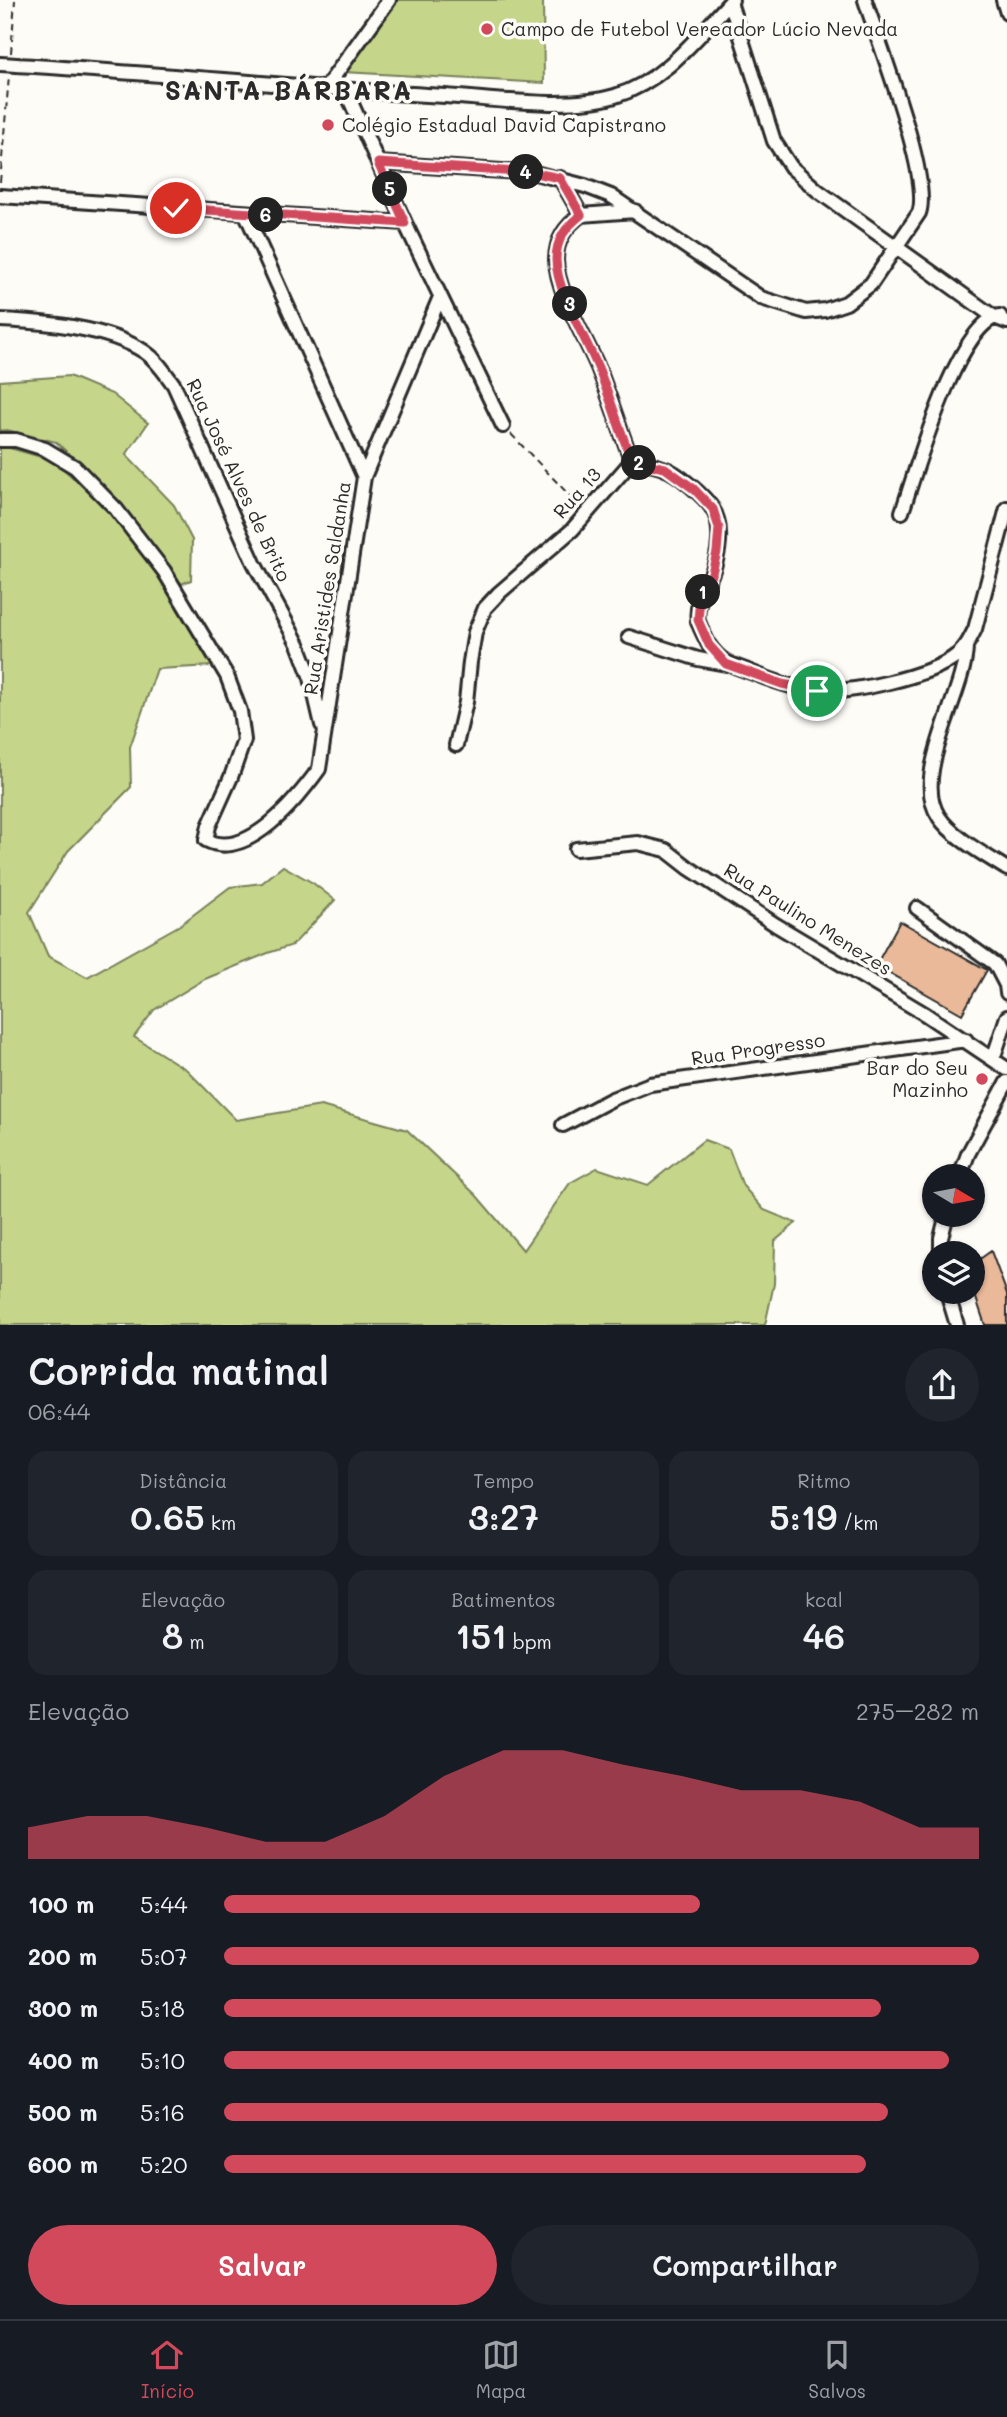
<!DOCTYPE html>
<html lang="pt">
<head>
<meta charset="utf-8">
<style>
  body { margin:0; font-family:Mali,sans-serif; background:#20242c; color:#f1f3f6; height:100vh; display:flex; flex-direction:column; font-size:26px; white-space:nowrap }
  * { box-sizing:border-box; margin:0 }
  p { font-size:23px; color:#9ea1a6 }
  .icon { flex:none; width:38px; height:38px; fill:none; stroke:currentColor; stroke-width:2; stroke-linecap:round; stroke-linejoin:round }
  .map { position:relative; height:1325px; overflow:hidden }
  .panel { display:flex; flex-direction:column; background:#171b24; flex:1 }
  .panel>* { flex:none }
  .needle { width:46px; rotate:100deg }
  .fabs { position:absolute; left:922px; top:1164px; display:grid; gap:14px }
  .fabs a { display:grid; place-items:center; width:63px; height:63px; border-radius:50%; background:#171b24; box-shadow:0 2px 5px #0004; font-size:35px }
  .pin { position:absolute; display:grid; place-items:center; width:60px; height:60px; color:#fff; margin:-30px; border:4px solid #fff; border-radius:50%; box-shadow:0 2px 7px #0007 }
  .km { position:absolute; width:35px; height:35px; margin:-18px; border-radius:50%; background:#222; color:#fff; font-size:19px; line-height:35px; text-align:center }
  .round { display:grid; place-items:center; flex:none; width:74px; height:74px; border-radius:37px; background:#20242c }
  .summary { display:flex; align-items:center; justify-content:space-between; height:119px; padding:0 28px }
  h1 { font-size:38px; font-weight:600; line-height:52px }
  .figures { display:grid; grid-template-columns:repeat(3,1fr); gap:10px; height:119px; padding:7px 28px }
  .figures div { display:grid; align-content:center; border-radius:18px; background:#20242c; text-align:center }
  .figures b { font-size:35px; font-weight:600 }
  .figures small { font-size:19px; font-weight:400 }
  .figures p { font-size:19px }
  .chart { height:196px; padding:14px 28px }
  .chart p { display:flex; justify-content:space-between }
  .chart svg { width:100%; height:126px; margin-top:7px; fill:#d1495b; opacity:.7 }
  .button { display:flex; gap:14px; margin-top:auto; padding:14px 28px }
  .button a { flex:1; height:80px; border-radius:42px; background:#d1495b; color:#fff; font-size:28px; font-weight:600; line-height:80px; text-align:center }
  .button a+a { background:#20242c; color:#f1f3f6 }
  ul { padding:0 28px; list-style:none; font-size:23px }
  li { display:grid; grid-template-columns:112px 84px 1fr; align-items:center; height:52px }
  li i { height:18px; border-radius:9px; background:#d1495b }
  .menu { display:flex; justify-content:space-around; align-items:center; height:98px; border-top:2px solid #363941; background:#171b24; font-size:19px; color:#9ea1a6 }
  .menu a { display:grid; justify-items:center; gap:4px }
  .menu .selected { color:#d1495b }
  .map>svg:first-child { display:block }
  .green { fill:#c5d68a; stroke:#78805a; stroke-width:2 }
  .building { fill:#e9b999; stroke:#2b2b2b; stroke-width:2 }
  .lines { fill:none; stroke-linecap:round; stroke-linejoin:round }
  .minor-casing { stroke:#2b2b2b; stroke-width:18 }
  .path { stroke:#2b2b2b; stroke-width:2; stroke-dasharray:7 5; stroke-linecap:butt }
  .minor { stroke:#fdfcf7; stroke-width:12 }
  .route-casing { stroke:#fff; stroke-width:14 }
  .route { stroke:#d1495b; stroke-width:9 }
  .poi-dot { fill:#d1495b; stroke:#fdfcf7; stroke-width:2.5 }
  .labels { text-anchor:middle; stroke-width:7; stroke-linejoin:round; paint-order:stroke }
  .poi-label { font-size:19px; fill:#2b2b2b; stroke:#fdfcf7; text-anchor:start }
  .street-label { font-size:19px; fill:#2b2b2b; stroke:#fdfcf7 }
  .district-label { font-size:26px; font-weight:bold; letter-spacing:2px; fill:#2b2b2b; stroke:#fdfcf7 }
</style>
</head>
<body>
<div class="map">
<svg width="1007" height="1325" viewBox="0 0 1007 1325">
  <rect width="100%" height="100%" fill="#fdfcf7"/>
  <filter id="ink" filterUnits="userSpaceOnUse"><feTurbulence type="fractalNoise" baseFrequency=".0143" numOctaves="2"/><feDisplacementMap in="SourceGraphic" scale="14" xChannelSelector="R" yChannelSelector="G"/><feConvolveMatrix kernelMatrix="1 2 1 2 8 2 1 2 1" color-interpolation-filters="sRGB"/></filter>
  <g filter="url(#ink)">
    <!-- green -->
    <path class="green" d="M398,0H543L544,83L344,72Z
      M69,376L112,394L148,423L126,455L174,505L192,540L191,580L181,584L119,501L56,442L7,430L0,431V381Z
      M0,447H6L55,461L117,519L171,593L213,666L157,669L130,747L131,787L68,851L29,912L48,956L87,977L180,925L230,887L262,883L283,866L313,883L335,900L293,945L268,953L205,979L154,1010L134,1037L187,1070L236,1120L321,1106L407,1130L476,1195L523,1250L570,1183L597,1168L648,1185L704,1140L729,1149L743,1186L764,1210L796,1223L775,1241L774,1284L765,1325H0Z"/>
    <!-- building -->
    <path class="building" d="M900,921L987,970L962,1014L876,965Z
      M991,1251L1007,1294V1325H985L973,1289V1264Z"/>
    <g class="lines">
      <defs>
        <path id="minor" d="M1003,0L1007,13
          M730,2L774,141L791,167L818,191L994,317L1007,322
          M0,64C149,72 297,88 445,96C495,99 567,110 615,96C665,81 697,37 732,0
          M325,89L389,0
          M346,91L405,223L503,426
          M378,163L535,173L585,186L611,196L761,298L806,312L825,310L846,303L871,284L919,213C932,178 878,41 865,0
          M560,178L581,215C566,226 556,239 556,260C557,293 586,338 599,370C611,400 620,431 632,461
          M0,196L405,223
          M246,214L364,477
          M581,215L635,211
          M0,320C44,322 107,327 145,352C157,360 165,373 174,385L254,563L298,644L311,678L322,725
          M0,440H16L45,449L75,467L116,509L164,571L227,676L240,711L244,740L231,777L209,826L206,840C247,862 298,798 319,769L364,477L440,297
          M632,461C642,463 653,464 663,468C677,472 704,496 712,508C724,526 719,556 711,575C705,589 695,605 698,621C700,628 706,639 709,645C722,664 733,665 753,673C773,681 792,688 814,691C847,695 932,676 957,655C966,648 970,639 975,629L1007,508
          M902,512C915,474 958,321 1000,316
          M629,637L698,659L726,664
          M966,647C965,694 910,775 939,817C952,837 987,856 1007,869
          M456,745L466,702L470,662L475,632L485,608L499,593L572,530L632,461
          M576,849L638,843L666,850L689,868L776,925L925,1014L1007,1069
          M917,908L995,964L1006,985L1007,993
          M993,1059L1007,1017
          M563,1125L612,1099L650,1084L966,1040
          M960,1176L968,1154L1007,1082
          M941,1253V1238L947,1214
          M947,1292L957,1325"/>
      </defs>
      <!-- minor casing -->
      <use href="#minor" class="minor-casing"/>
      <!-- path -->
      <path class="path" d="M11,53L15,0
        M0,182L9,76
        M511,434L571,497L566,504L571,508L577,501"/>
      <!-- minor -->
      <use href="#minor" class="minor"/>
    </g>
  </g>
  <g class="lines" filter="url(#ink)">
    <defs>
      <path id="route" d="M176,208L405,223L378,163L535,173L560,178L581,215C566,227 556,239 556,260C557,293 586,338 599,370C611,400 620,431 632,461L665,468L694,489L713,509L719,528L717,552L712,573L700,598L698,620L709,645L726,664L782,684L817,691"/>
    </defs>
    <!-- route casing -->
    <use href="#route" class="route-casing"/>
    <!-- route -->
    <use href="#route" class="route"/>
  </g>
  <!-- markers -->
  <g class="poi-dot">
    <circle cx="487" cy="29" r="7"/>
    <circle cx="328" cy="125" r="7"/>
    <circle cx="982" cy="1079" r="7"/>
  </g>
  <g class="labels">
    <!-- poi labels -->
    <g class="poi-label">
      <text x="501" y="36">Campo de Futebol Vereador Lúcio Nevada</text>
      <text x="342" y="132">Colégio Estadual David Capistrano</text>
      <text x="968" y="1075" text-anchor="end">Bar do Seu<tspan x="968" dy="22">Mazinho</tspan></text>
    </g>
    <!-- street labels -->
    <g class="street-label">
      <text transform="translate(239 480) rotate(65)" y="7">Rua José Alves de Brito</text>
      <text transform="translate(577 493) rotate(-48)" y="7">Rua 13</text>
      <text transform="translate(327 588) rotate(-81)" y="7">Rua Aristides Saldanha</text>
      <text transform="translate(808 919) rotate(32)" y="7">Rua Paulino Menezes</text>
      <text transform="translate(758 1049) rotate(-8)" y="7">Rua Progresso</text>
    </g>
    <!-- district labels -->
    <g class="district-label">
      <text x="289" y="100">SANTA BÁRBARA</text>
    </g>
  </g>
</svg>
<div class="fabs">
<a><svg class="needle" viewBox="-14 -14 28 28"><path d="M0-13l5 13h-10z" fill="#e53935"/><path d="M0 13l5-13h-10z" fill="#9ea1a6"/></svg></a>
<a><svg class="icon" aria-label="layers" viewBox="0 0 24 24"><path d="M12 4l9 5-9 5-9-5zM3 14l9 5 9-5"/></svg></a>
</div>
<div class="pin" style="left:817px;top:691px;background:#1e9e55"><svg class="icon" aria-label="arrive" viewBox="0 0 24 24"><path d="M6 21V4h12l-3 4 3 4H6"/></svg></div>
<div class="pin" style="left:176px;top:208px;background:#d93025"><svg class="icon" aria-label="check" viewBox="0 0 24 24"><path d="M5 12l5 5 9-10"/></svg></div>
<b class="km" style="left:703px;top:592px">1</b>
<b class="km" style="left:639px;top:463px">2</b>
<b class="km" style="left:570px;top:304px">3</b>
<b class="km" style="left:526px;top:172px">4</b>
<b class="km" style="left:390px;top:189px">5</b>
<b class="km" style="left:266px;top:215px">6</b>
</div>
<section class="panel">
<div class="summary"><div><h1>Corrida matinal</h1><p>06:44</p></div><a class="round"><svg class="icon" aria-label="share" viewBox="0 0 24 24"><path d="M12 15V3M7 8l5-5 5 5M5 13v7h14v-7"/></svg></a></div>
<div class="figures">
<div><p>Distância</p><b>0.65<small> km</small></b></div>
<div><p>Tempo</p><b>3:27</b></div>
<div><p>Ritmo</p><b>5:19<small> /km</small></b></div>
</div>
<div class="figures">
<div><p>Elevação</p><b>8<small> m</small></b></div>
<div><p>Batimentos</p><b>151<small> bpm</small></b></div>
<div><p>kcal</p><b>46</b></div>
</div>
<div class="chart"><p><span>Elevação</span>275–282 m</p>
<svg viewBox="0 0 160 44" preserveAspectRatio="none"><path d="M0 44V33L10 29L20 29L30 33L40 38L50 38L60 29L70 15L80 6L90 6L100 11L110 15L120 20L130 20L140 24L150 33L160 33V44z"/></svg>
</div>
<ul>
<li><b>100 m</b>5:44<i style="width:63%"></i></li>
<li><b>200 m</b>5:07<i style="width:100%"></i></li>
<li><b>300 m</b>5:18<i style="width:87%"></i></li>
<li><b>400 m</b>5:10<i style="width:96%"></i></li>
<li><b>500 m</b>5:16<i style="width:88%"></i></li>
<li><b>600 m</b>5:20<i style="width:85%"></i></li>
</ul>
<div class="button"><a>Salvar</a><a>Compartilhar</a></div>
</section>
<nav class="menu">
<a class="selected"><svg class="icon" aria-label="home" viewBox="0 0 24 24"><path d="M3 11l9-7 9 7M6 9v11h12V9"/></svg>Início</a>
<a><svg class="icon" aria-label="map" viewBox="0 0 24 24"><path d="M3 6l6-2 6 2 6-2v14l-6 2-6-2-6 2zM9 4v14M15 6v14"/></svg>Mapa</a>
<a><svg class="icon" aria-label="saved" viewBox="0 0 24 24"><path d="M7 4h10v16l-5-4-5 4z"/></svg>Salvos</a>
</nav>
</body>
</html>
